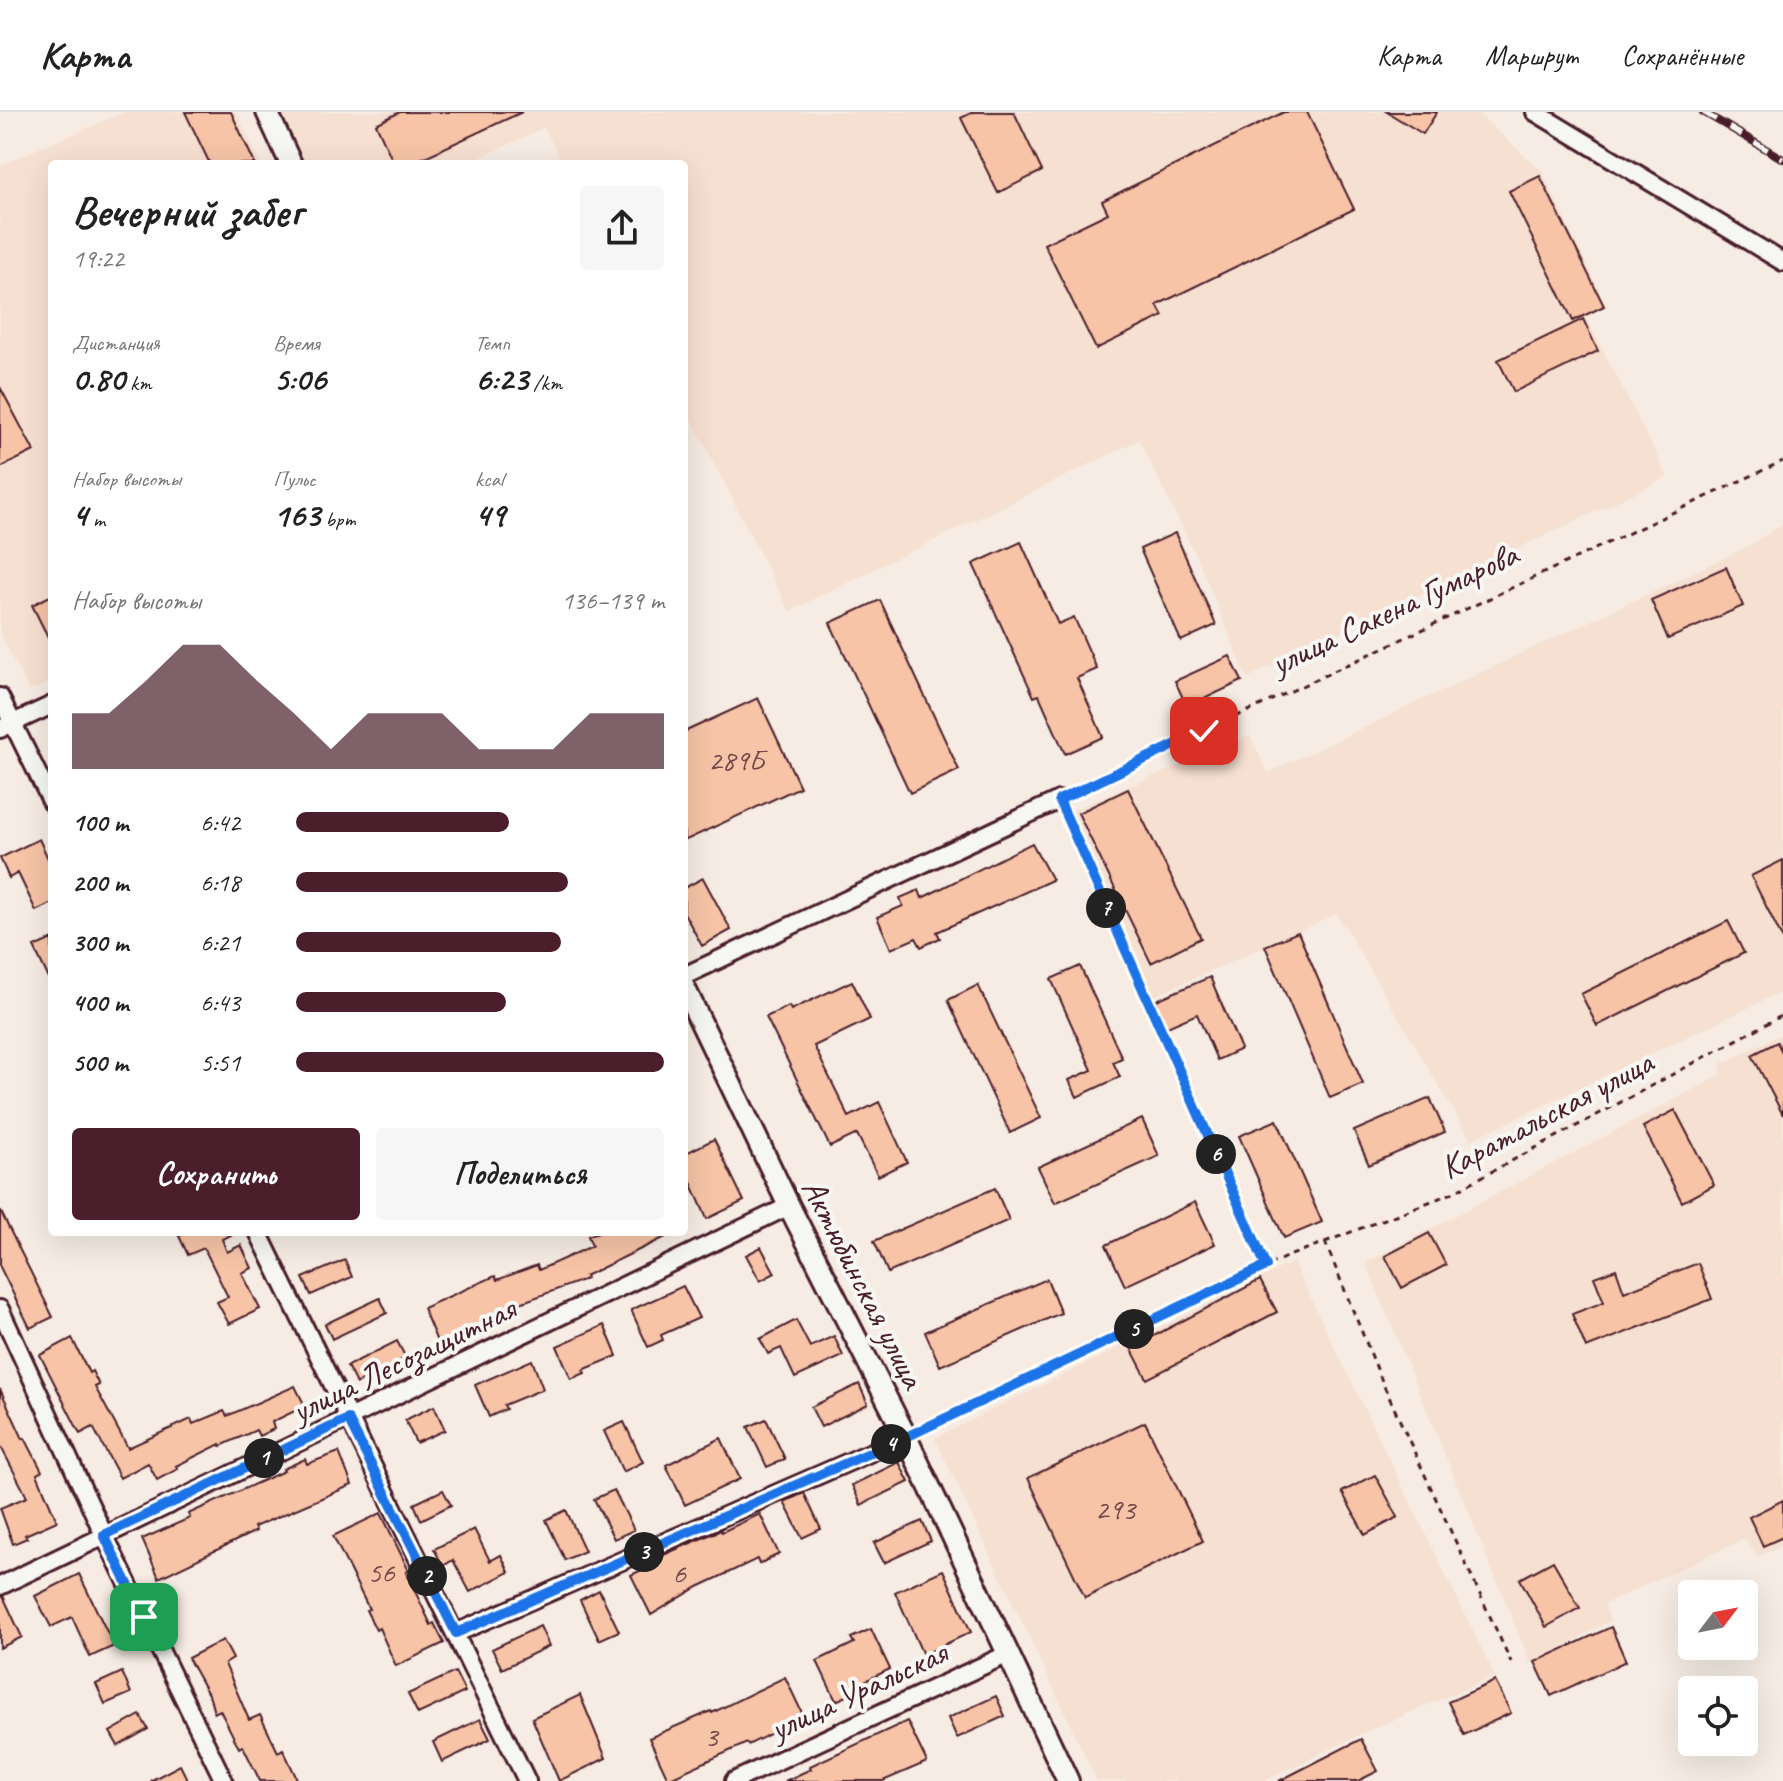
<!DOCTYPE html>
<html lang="ru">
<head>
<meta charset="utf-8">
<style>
  body { margin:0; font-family:Caveat,sans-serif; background:#f6f6f6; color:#222; height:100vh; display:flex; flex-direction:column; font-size:30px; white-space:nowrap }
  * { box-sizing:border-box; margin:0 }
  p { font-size:26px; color:#767676 }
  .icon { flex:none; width:44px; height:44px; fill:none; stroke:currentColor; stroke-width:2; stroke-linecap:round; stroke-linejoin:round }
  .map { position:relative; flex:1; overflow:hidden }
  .drawer { position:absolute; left:48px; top:48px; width:640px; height:1076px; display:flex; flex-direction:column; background:#fff; border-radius:8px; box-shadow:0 8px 32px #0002 }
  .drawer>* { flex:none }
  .needle { width:52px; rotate:58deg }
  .buttons { position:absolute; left:1678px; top:1468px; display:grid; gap:16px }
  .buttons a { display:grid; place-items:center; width:80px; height:80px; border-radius:8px; background:#fff; box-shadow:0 8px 32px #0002; font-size:40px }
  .pin { position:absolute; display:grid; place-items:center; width:68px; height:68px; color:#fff; margin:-34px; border-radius:16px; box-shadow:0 4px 12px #0006 }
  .km { position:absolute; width:40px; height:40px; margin:-20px; border-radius:50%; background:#222; color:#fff; font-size:22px; line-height:40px; text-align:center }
  .round { display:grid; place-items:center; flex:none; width:84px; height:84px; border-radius:8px; background:#f6f6f6 }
  .summary { display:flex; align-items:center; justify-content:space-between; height:136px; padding:0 24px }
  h1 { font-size:44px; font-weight:700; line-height:60px }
  .figures { display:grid; grid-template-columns:repeat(3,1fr); gap:12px; height:136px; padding:8px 24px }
  .figures div { display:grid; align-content:center }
  .figures b { font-size:34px; font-weight:700 }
  .figures small { font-size:22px; font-weight:400 }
  .figures p { font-size:22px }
  .chart { height:224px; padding:16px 24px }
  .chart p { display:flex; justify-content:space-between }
  .chart svg { width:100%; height:144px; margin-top:8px; fill:#4a1f2b; opacity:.7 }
  .button { display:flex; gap:16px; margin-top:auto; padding:16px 24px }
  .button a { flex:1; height:92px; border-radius:8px; background:#4a1f2b; color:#fff; font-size:32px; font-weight:700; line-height:92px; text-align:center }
  .button a+a { background:#f6f6f6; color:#222 }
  ul { padding:0 24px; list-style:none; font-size:26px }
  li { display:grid; grid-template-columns:128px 96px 1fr; align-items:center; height:60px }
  li i { height:20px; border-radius:10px; background:#4a1f2b }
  header { display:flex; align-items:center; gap:48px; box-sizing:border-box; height:112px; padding:0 40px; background:#fff; border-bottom:2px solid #e0e0e0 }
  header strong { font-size:38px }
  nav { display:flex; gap:44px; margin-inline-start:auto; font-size:28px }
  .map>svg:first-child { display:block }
  .built { fill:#f6e0d1 }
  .building { fill:#f7c4a7; stroke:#4a1f2b; stroke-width:2 }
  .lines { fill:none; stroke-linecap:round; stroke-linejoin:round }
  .minor-casing { stroke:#4a1f2b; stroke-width:22 }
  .tertiary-casing { stroke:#4a1f2b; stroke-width:26 }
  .path { stroke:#4a1f2b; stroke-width:3; stroke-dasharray:6 6; stroke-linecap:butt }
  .minor { stroke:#f6f6f2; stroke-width:16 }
  .tertiary { stroke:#f6f6f2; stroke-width:20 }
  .rail-casing { stroke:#4a1f2b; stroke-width:8 }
  .rail { stroke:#f6f6f2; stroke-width:5; stroke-dasharray:15; stroke-linecap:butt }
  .route-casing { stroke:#fff; stroke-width:16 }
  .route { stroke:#1a73e8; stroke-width:10 }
  .labels { text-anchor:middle; stroke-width:8; stroke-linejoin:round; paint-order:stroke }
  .number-label { font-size:30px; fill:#75484a }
  .street-label { font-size:34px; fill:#4a1f2b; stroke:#f6f6f2 }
</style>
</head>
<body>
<header>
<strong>Карта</strong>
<nav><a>Карта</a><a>Маршрут</a><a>Сохранённые</a></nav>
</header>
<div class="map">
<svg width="1783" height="1669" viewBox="0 0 1783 1669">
  <rect width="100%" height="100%" fill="#f6ece3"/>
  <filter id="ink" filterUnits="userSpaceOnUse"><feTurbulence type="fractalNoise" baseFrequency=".0125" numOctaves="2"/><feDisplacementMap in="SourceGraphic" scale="16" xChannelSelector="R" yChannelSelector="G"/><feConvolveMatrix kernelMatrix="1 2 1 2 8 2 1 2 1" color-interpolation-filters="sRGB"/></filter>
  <g filter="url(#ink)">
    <!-- built -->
    <path class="built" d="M125,0H236L261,52H52V569L29,579L0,522V53Z
      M279,0H1476L1542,59L1606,194L1586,205L1668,365L1247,566L1199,450L1139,328L789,499L684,292V52H563L544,16L466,52H302Z
      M1783,412V879L1471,1028L1337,802L1150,886L1068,700L1250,624L1268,661L1745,436Z
      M1783,921V1432L1758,1445L1744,1427L1604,1492L1610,1509L1531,1552L1366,1151L1721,963V952Z
      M1293,1150L1495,1564L1361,1622L1264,1669H1097L935,1326Z"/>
    <!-- building -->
    <path class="building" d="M185,0H231L255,52H210Z
      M400,0H522L410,52H394L376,12Z
      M973,0H1014L1042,59L998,81L961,6Z
      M1284,0H1307L1354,97L1157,193L1163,204L1096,237L1044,132L1108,101L1102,89Z
      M1387,0H1437L1423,22Z
      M1540,64L1604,194L1573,209L1509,79Z
      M1583,207L1598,239L1514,280L1498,248Z
      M0,275L34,339L0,356Z
      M1175,421L1216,513L1181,529L1140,437Z
      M1021,430L1058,512L1074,505L1097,557L1077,566L1103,625L1065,642L1039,583L1034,585L973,452Z
      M1726,455L1743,494L1668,527L1651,488Z
      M52,483V533L32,493Z
      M880,488L959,658L910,681L830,511Z
      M1230,544L1242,569L1187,595L1175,569Z
      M758,586L800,675L684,729V620Z
      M1128,677L1201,826L1151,851L1078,701Z
      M39,727L52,755V791L36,799L18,761L9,766L0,746Z
      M1032,731L1052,768L937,820L940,826L921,835L916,826L891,837L877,805L903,794L900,786L919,778L922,786Z
      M1783,748V828L1751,764Z
      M703,766L731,818L702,834L684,801V776Z
      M1728,809L1744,841L1597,914L1581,882Z
      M1298,820L1363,972L1330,986L1265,834Z
      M52,827V873L34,835Z
      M1080,854L1122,946L1113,950L1120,965L1077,985L1069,968L1092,958L1051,867Z
      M1210,865L1241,937L1217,948L1197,902L1165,916L1154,889Z
      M852,869L870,907L814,934L849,1005L879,990L907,1050L878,1064L857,1022L830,1035L766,905L789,894L791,898Z
      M978,873L1041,1006L1010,1021L948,888Z
      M1777,930L1783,942V1003L1752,943Z
      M1430,986L1445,1020L1369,1053L1354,1019Z
      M1675,998L1714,1073L1682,1090L1643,1015Z
      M1142,1007L1159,1044L1055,1091L1038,1055Z
      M1277,1008L1322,1110L1284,1126L1239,1024Z
      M714,1027L744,1089L707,1107L684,1054V1042Z
      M995,1076L1009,1108L888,1161L874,1129Z
      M1195,1090L1215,1132L1125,1174L1106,1133Z
      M0,1098L53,1205L30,1216L0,1155Z
      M188,1120H238L222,1127L227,1140L241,1133L252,1156L242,1161L260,1197L229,1212L217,1190L228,1185L204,1136L188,1143L179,1124Z
      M598,1120H676L585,1164L586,1167L509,1195L512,1201L438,1232L423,1196L495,1164L497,1168L537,1153L539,1158L592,1134L588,1124Z
      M1429,1121L1446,1153L1402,1176L1385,1144Z
      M761,1135L775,1161L760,1169L746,1143Z
      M345,1148L352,1165L311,1183L303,1166Z
      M1698,1151L1712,1187L1586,1236L1572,1202L1604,1190L1594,1165L1616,1157L1624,1180Z
      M1047,1167L1061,1201L940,1254L925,1220Z
      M1260,1168L1277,1200L1147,1267L1131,1236Z
      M683,1174L699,1206L661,1223L663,1228L648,1235L631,1198Z
      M380,1186L387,1201L332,1227L325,1212Z
      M796,1208L810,1235L834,1224L843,1244L795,1266L781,1236L768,1242L760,1227Z
      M604,1213L617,1244L583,1258L585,1261L571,1267L557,1234Z
      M72,1226L89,1261L92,1259L99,1273L95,1275L128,1336L191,1307L193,1312L224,1299L227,1304L295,1274L305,1294L272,1310L274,1317L259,1324L256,1318L221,1334L220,1332L176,1354L178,1357L157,1368L148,1351L120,1366L93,1315L80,1322L40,1243Z
      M397,1229L406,1246L356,1272L347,1254Z
      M532,1248L543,1277L504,1293L506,1297L489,1305L475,1273Z
      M859,1272L868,1292L821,1315L811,1295Z
      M0,1277L23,1327L25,1326L42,1359L37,1362L57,1409L25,1423L27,1426L13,1432L0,1396L27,1385L0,1333Z
      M434,1294L445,1318L416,1331L405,1308Z
      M766,1307L785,1347L767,1355L748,1315Z
      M624,1310L643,1350L623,1360L604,1319Z
      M1145,1310L1203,1429L1085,1486L1028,1366Z
      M721,1326L740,1367L685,1393L666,1353Z
      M339,1340L352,1373L254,1415L256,1419L159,1466L142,1427L190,1406L188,1402L284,1359L283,1357L305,1347L307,1352Z
      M899,1350L909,1370L861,1393L852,1373Z
      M1375,1363L1398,1405L1365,1423L1342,1380Z
      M443,1378L451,1393L421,1408L414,1392Z
      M614,1378L634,1418L614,1427L594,1387Z
      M804,1381L821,1417L802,1426L784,1390Z
      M1783,1388V1425L1763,1434L1749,1405Z
      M566,1398L585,1439L565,1448L546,1408Z
      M381,1401L409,1459L406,1460L431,1513L434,1511L444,1531L396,1554L379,1516L376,1518L366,1498L369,1497L333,1424Z
      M760,1402L779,1442L759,1452L757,1447L698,1475L651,1503L631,1463L661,1449L659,1445L677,1437L721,1418L722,1420Z
      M922,1409L931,1429L884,1451L874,1431Z
      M474,1417L490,1449L501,1443L509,1460L470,1480L453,1448L443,1454L434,1437Z
      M1553,1449L1580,1496L1546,1515L1520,1467Z
      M943,1458L971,1520L923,1543L895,1480Z
      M79,1462L114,1534L90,1545L72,1505L51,1515L35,1484Z
      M599,1478L619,1519L599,1528L580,1488Z
      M3,1484L22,1525L0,1536V1485Z
      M540,1514L549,1534L502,1557L492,1537Z
      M1611,1515L1626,1549L1551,1584L1535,1550Z
      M871,1517L890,1557L853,1575L856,1580L836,1589L817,1549L854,1531L851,1526Z
      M223,1528L233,1547L225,1552L249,1608L260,1603L278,1640L283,1637L298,1669H260L243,1634L239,1636L220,1598L214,1601L210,1586L188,1546Z
      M122,1560L131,1581L105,1592L96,1572Z
      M455,1560L465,1580L418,1602L408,1582Z
      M785,1565L804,1605L748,1633L747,1631L668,1667L649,1626L711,1599L712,1601Z
      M1495,1569L1511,1601L1464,1623L1448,1590Z
      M580,1583L606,1646L559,1669L532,1606Z
      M996,1584L1005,1604L957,1626L948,1606Z
      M140,1603L148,1617L118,1634L110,1620Z
      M480,1607L490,1627L442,1650L433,1630Z
      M907,1609L927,1650L883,1669H785L811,1657L810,1654Z
      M1361,1627L1378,1659L1358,1669H1279Z
      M180,1653L188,1669H150Z"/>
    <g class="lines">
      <defs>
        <path id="minor" d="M1535,0L1783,150
          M0,585L52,691
          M0,617L52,593
          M684,864L1059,688
          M258,1120L527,1669
          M0,1197L104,1423L224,1669
          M0,1474L789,1094
          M456,1521L906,1325
          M734,1669L1008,1542"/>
        <path id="tertiary" d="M267,0L291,52
          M684,875L789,1094L906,1325L1068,1669"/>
      </defs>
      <!-- minor casing -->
      <use href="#minor" class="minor-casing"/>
      <!-- tertiary casing -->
      <use href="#tertiary" class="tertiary-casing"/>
      <!-- path -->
      <path class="path" d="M1073,681L1783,349
        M1066,703L1266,1154
        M1325,1130L1384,1274L1511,1550
        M922,1317L1286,1145L1450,1082L1783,903"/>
      <!-- minor -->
      <use href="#minor" class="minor"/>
      <!-- tertiary -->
      <use href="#tertiary" class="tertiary"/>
      <defs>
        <path id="rail" d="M1703,0L1783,47"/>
      </defs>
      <!-- rail casing -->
      <use href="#rail" class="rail-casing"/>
      <!-- rail -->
      <use href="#rail" class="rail"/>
    </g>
  </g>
  <g class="lines" filter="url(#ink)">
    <defs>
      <path id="route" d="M144,1505L104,1423L348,1307L456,1521L906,1325L1266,1154L1059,688L1204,619"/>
    </defs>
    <!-- route casing -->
    <use href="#route" class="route-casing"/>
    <!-- route -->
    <use href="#route" class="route"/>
  </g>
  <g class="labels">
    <!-- number labels -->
    <g class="number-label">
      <text x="736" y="658">289Б</text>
      <text x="1115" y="1407">293</text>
      <text x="381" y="1470">56</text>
      <text x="679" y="1471">6</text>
      <text x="711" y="1634">3</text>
    </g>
    <!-- street labels -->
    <g class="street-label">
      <text transform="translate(1394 496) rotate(-25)" y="12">улица Сакена Гумарова</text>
      <text transform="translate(1546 1002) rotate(-28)" y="12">Каратальская улица</text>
      <text transform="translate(864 1171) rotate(63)" y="12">Актюбинская улица</text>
      <text transform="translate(403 1247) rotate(-26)" y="12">улица Лесозащитная</text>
      <text transform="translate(858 1578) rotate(-25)" y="12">улица Уральская</text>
    </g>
  </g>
</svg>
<div class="buttons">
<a><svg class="needle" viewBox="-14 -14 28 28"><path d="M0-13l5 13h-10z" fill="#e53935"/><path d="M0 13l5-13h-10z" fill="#767676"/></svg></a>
<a><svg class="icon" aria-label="locate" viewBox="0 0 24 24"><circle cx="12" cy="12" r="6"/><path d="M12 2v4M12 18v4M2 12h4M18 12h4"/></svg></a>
</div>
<div class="pin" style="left:144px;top:1505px;background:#1e9e55"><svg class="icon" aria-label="arrive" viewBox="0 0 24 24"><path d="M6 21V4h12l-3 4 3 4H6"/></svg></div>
<div class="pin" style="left:1204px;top:619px;background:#d93025"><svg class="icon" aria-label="check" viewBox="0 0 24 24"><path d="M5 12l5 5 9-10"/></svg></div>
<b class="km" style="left:264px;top:1346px">1</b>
<b class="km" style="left:427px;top:1464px">2</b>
<b class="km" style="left:644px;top:1440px">3</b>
<b class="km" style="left:891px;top:1332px">4</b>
<b class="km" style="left:1134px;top:1217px">5</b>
<b class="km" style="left:1216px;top:1042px">6</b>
<b class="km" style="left:1106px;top:796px">7</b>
<section class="drawer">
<div class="summary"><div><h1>Вечерний забег</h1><p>19:22</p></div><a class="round"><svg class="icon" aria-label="share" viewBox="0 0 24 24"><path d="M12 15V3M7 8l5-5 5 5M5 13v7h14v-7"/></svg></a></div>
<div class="figures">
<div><p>Дистанция</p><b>0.80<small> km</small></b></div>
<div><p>Время</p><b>5:06</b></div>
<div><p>Темп</p><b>6:23<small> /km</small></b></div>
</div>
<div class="figures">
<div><p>Набор высоты</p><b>4<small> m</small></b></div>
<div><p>Пульс</p><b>163<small> bpm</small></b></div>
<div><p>kcal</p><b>49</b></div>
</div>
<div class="chart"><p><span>Набор высоты</span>136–139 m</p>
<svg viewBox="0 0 160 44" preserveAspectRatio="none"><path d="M0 44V27L10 27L20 17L30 6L40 6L50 17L60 27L70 38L80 27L90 27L100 27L110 38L120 38L130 38L140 27L150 27L160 27V44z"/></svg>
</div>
<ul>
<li><b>100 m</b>6:42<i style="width:58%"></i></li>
<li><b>200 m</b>6:18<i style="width:74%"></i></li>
<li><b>300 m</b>6:21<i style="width:72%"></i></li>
<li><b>400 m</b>6:43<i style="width:57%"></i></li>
<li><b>500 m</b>5:51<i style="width:100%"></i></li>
</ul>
<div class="button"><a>Сохранить</a><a>Поделиться</a></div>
</section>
</div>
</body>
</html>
